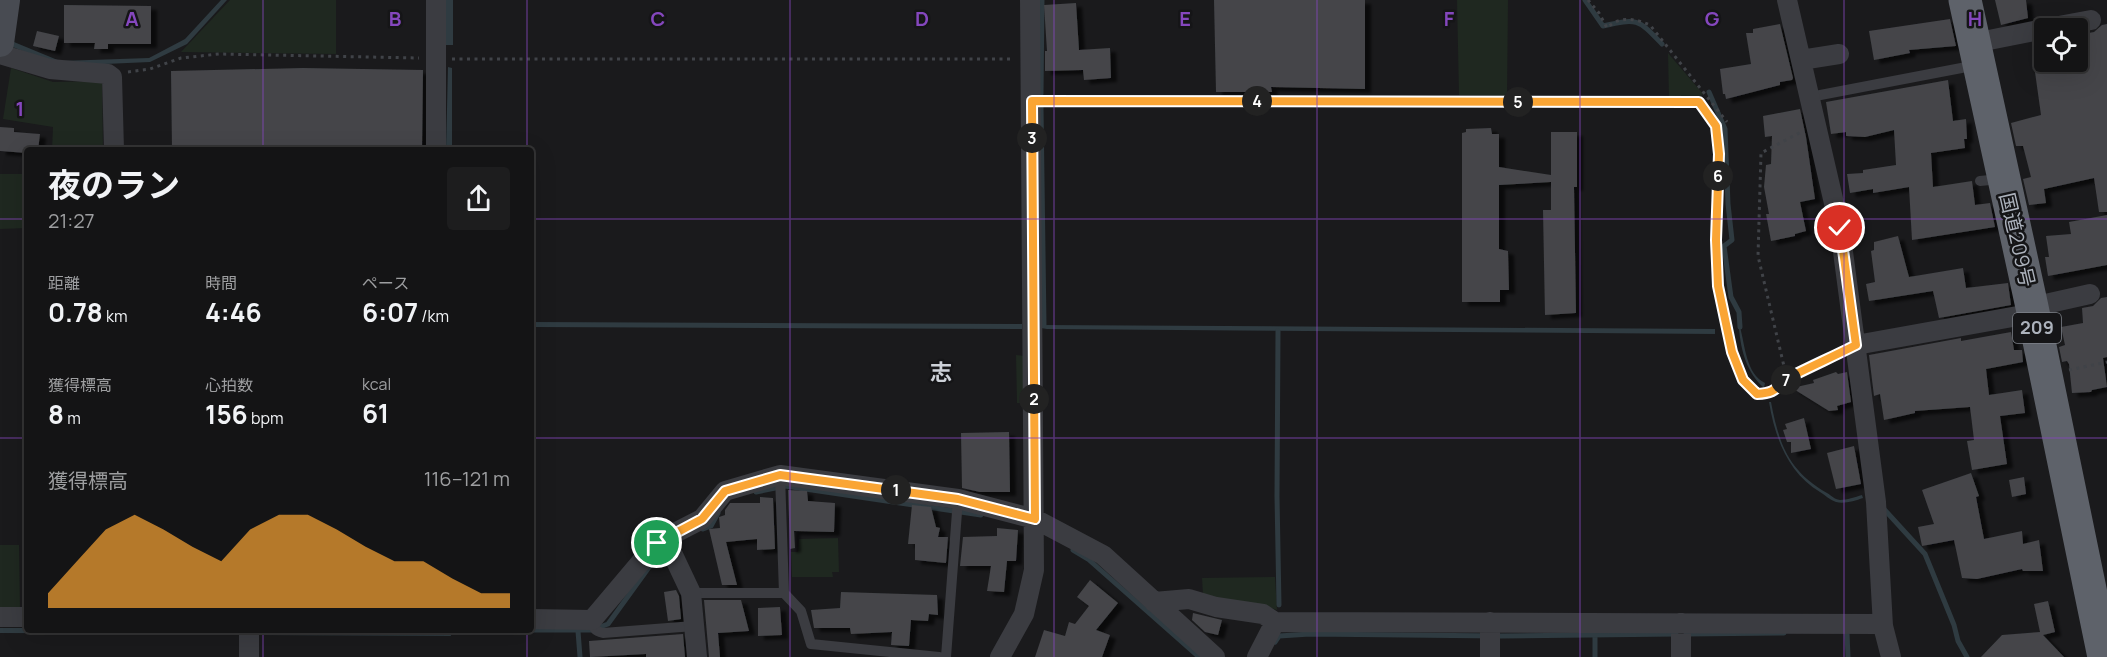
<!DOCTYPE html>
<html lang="ja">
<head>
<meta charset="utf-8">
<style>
  body { margin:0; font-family:Manrope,"Noto Sans JP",sans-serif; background:#1d1d1e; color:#f1f3f6; height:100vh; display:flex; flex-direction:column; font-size:22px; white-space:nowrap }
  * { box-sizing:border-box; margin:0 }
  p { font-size:20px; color:#9d9ea0 }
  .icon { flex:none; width:33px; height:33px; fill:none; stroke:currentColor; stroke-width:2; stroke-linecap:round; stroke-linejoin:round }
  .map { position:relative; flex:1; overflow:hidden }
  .side { position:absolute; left:24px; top:147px; width:510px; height:486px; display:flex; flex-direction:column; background:#141415; border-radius:6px; box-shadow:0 6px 24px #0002,0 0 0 2px #333334 }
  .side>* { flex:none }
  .buttons { position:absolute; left:2034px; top:18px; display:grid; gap:12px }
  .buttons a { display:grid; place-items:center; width:54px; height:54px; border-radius:6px; background:#141415; box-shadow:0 6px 24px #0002,0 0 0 2px #333334; font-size:30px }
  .pin { position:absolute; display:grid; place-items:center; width:51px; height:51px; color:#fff; margin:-26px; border:3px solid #fff; border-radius:50%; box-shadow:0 2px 6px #0007 }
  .km { position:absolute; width:30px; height:30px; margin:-15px; border-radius:50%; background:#222; color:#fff; font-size:16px; line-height:30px; text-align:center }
  .round { display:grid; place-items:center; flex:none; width:63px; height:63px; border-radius:6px; background:#1d1d1e }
  .head { display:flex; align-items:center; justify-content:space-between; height:102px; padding:0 24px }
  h1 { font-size:33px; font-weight:700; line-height:45px }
  .stats { display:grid; grid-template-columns:repeat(3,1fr); gap:9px; height:102px; padding:6px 24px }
  .stats div { display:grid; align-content:center }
  .stats b { font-size:26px; font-weight:700 }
  .stats small { font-size:16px; font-weight:400 }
  .stats p { font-size:16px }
  .chart { height:168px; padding:12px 24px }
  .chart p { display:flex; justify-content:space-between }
  .chart svg { width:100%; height:108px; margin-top:6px; fill:#faa534; opacity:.7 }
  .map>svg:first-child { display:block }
  .green { fill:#1f2820 }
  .water { fill:#2f3b41 }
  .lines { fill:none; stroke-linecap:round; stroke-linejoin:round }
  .stream { stroke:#2f3b41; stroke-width:5 }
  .building { fill:#444549; filter:url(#shadow) }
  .path { stroke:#404348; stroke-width:3; stroke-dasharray:3 4.5; stroke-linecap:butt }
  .service { stroke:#3b3c41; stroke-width:10 }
  .minor { stroke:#3b3c41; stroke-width:20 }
  .secondary { stroke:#484b52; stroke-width:28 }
  .trunk { stroke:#5e626a; stroke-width:33 }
  .route-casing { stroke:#fff; stroke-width:12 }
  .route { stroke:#faa534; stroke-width:8 }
  .grid { fill:none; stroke:#8547be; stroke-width:1.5; stroke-opacity:0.55 }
  .labels { text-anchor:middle; stroke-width:5; stroke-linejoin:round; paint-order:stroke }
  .shield { fill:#151517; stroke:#7f838a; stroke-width:1.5 }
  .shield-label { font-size:18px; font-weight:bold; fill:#acb2bc }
  .street-label { font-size:20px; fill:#acb2bc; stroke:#151517 }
  .quarter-label { font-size:22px; font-weight:bold; fill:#cdd1d8; stroke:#151517 }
  .grid-label { font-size:20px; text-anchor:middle; font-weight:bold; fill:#8547be; stroke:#151517; stroke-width:5; stroke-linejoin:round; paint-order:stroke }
</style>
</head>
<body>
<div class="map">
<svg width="2107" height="657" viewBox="0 0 2107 657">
  <defs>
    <filter id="shadow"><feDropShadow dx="6" dy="4" stdDeviation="1.5" flood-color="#0009"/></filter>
  </defs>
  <rect width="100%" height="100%" fill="#1a1a1c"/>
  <!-- green -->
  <path class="green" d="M230,0H336V54L181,52Z
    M1457,0H1508L1507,96L1459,95Z
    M1668,53L1703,94L1696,99H1669Z
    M11,68L53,82L102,81L103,150H52L53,127L3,119Z
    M0,174H27V228L0,229Z
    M1016,355L1025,356V403H1017Z
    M838,538L839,572H832L833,577H792L791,552H798L799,539Z
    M0,545H19L20,610H0Z
    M1275,577L1277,610L1266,606L1203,595L1202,578Z"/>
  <!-- water -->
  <path class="water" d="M221,0H227L187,44L150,62L60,66L10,46L14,42L60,61L149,58L185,39Z
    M446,0H453V45H446Z
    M448,67L452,68V150H446Z
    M531,322L1022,324V329L531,327Z
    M1041,325L1715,329V334L1047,329L1041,328Z
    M1740,327C1745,345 1746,374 1765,383L1764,388C1747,373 1741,351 1739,329Z
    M1769,402H1771C1779,445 1789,471 1827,493C1832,496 1834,499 1840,500C1847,500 1855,497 1862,495L1863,498C1855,501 1844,504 1836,502C1830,500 1825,495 1820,492C1788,473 1775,438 1769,402Z
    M0,628H27V630H241L242,634L0,633Z
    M259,630H450L451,636L258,635Z"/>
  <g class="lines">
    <!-- stream -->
    <path class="stream" d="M1585,0L1603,26C1638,18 1638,19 1662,44
      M1709,92L1725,129L1728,204L1732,240L1724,246L1731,297L1739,312L1740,327
      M1041,94L1042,0
      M1041,107L1044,325
      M1278,331L1277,496L1279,605
      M756,492L785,486L981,515
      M1883,508L1925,554L1954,625L1958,641L1967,657
      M703,529L711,526L718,513
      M1073,550L1088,559L1199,657
      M451,630H592L608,624L655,559
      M578,631L580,657
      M1847,633L1848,657
      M1686,634L1784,633
      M1275,642L1279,636L1310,634L1500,636L1676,634
      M1595,657V635"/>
  </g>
  <!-- building -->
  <path class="building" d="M1214,0H1365V89L1271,87L1272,92H1216Z
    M1995,0H2026L2028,18L2001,25Z
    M1076,3L1079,50L1110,48L1111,78L1084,80L1083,70L1045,71V51H1047L1044,5Z
    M64,5L151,6V44H108V49H94L95,43H64Z
    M1950,19L1956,46L1909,50L1910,53L1874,60L1869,31Z
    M1780,24L1793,78L1792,80L1780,82V85L1726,99L1725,94H1723L1720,69L1751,64L1746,33H1753V29Z
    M2107,24V212H2099L2094,178L2044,189L2046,203L2029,205L2023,179L2031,177L2023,146H2016L2011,123L2041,115L2035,72L2068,67L2067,62H2078V56H2080L2078,35L2094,32L2102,25Z
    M37,31L59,36L55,51L33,46Z
    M303,68L423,70L422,150H172L171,71Z
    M1948,80L1953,121L1966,119L1967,139H1964L1965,148L1931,153L1933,187L1972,181L1975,205L1990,203L1995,227L1912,240L1909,187L1873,193V189L1850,193L1847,174L1863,173V170L1896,165L1894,130L1865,137L1846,136V132L1831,134L1826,102Z
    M1800,109L1806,137L1815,199L1800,202L1806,231L1795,234V236L1771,241L1766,214H1769L1764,187L1766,165L1771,164L1772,136L1765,137L1763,116Z
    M0,127L14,128V132L40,134L38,150H27V153L0,151Z
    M1491,128L1492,134H1499V167L1551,175V132H1577V187H1574L1576,313L1545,315L1543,210H1551V182L1499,185V249L1508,251L1509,290H1500V302H1462V133L1466,132V129Z
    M2107,215V265L2048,276L2045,257H2049L2046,236L2071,234L2069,222Z
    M1898,236L1909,277L1963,268L1966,288L2008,283L2011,305L1939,318L1933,291L1869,301L1866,284L1875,282L1871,251L1874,250V242Z
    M2107,297V357L2103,358L2107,387L2092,390L2091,392L2072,393L2069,364L2067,361L2062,362L2059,347L2065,345L2061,327L2083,323L2082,308L2093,306L2101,298Z
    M2011,332L2014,350H2022L2023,362L1986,369L1989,395L2022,390L2025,413L2000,416L2007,464L1972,470L1967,441L1974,440L1970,407L1915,411V413L1884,420L1880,394L1874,396L1869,355L1961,338V341Z
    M1836,372L1838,374L1847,372L1851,402L1837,406L1838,410L1829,411L1792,388L1814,383L1813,380Z
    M1804,418L1811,449L1791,453V442H1787L1783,430L1787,429L1785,424Z
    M1009,432L1010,492H980L962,488L961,433Z
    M1854,446L1861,484L1836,489L1827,453Z
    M1971,473L1979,496L1976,497L1984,539L2022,531L2023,544L2039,540L2043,571H2023L2022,569L1977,579L1962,578L1954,540L1922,546L1918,527L1934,524L1922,490Z
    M2024,477L2026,494L2012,497L2009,480Z
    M788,490L807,491L808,501L835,503L834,532L794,531L795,548L790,549Z
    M760,497L773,498L775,549L757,550V539L726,542L737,585H722L709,529L720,528L719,517L725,515V510L730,503H760Z
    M912,505L931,507L936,527L940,528L938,537H948L946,563L915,560V544H908Z
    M997,528L1018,530L1016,561H1007L1004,592L987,591L991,566H960L963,537L997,536Z
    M1090,580L1118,603L1096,630L1110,635L1102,657H1035L1044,630L1065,636L1069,622L1075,624L1089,606L1077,597Z
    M676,590L679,596L681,619L668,621L664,592Z
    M841,592L937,595L938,615L929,614L928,621L911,620L909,646L891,645L892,632L851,634L850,628H814L811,610L840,608Z
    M704,600H741L749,631L718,633L720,657H709Z
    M2048,601L2055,632L2043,635L2064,657H1981L2002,635L2040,632L2034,604Z
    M780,607L782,635L758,636V608Z
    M1193,613L1222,620L1218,635L1205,632L1192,620Z
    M683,634L685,657H646V654L590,657L589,641Z"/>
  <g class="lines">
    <!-- path -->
    <path class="path" d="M1588,0L1599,13L1607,28C1620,15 1636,19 1650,25L1727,122
      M452,59H1013
      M128,72L150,69L181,58L219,54L419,58
      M1049,101L1699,102L1716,127L1719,155L1716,240L1718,286L1733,352L1742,380L1757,394C1779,393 1775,386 1790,378C1805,369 1822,362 1838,354
      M2069,370L2107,362
      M1787,379L1758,256L1761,153L1801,132"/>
    <!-- service -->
    <path class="service" d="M1810,97L1977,65
      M1980,181L2000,179
      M780,475L784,593L801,611L811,644L939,657
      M691,593H784
      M592,620C593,628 595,631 603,633L694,626
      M946,657L958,499"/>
    <!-- minor -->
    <path class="minor" d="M1787,0L1840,229L1876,502L1883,626L1891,657
      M2048,28L2091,20
      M1974,43L2044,29
      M0,54L50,69L108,74L112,77L114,150
      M1801,60L1839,54
      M436,150V0
      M2032,307L2090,294
      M1856,345L2034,313
      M1154,602L1189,599L1216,607L1263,614L1275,622L1883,624
      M0,617H27
      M531,619L592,620L657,543L665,538
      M249,657V630
      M697,657L691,593L665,538L702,519L725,491L780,475L958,499L1035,519L1103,555L1215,657
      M1000,657L1024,614L1034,570L1030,0
      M1257,657L1275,622
      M1490,657V622
      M1681,657V623"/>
    <!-- secondary -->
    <path class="secondary" d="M0,43L6,0"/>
    <!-- trunk -->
    <path class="trunk" d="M1965,0L2032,307L2104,657"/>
  </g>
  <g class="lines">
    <defs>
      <path id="route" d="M657,543L702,519L725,491L780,475L958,499L1035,519L1032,101L1699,102L1716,126L1719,154L1716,240L1718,286L1732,352L1743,380L1757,394C1779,393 1775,386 1790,377C1812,366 1834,356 1856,345L1840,228"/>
    </defs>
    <!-- route casing -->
    <use href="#route" class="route-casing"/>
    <!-- route -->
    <use href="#route" class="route"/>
  </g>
  <!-- grid -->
  <path class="grid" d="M263,0V150M527,0V150M790,0V657M1054,0V657M1317,0V657M1580,0V657M1844,0V657M0,219H27M531,219H2107M0,438H27M531,438H2107M263,630V657M527,630V657"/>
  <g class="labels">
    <!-- shield labels -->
    <rect class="shield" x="2013" y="313" width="48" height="30" rx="4.5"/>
    <g class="shield-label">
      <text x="2037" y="334">209</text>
    </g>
    <!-- street labels -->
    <g class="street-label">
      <text transform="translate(2017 240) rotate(77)" y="7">国道209号</text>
    </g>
    <!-- quarter labels -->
    <g class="quarter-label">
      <text x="941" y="380">志</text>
    </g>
  </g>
  <g class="grid-label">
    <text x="132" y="26">A</text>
    <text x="395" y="26">B</text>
    <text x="658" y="26">C</text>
    <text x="922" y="26">D</text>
    <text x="1185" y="26">E</text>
    <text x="1449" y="26">F</text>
    <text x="1712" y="26">G</text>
    <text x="1975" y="26">H</text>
    <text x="20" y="116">1</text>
  </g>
</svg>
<div class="buttons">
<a><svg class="icon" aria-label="locate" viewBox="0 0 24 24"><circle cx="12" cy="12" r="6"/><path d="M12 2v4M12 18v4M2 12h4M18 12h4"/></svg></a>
</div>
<div class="pin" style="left:657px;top:543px;background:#1e9e55"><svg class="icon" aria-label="arrive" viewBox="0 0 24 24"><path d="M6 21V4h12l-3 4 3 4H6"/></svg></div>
<div class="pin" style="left:1840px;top:228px;background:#d93025"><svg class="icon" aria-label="check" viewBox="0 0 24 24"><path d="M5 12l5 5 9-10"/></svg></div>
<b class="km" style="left:896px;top:490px">1</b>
<b class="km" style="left:1034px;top:399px">2</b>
<b class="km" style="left:1032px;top:138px">3</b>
<b class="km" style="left:1257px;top:101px">4</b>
<b class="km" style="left:1518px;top:102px">5</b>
<b class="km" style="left:1718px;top:176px">6</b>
<b class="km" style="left:1786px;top:380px">7</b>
<section class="side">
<div class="head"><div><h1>夜のラン</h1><p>21:27</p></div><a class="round"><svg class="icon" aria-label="share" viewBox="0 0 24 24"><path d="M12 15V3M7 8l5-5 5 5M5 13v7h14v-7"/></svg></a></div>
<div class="stats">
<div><p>距離</p><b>0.78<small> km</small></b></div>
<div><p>時間</p><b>4:46</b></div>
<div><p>ペース</p><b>6:07<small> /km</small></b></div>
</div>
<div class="stats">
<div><p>獲得標高</p><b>8<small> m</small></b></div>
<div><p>心拍数</p><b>156<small> bpm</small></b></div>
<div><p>kcal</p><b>61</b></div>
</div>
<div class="chart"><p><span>獲得標高</span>116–121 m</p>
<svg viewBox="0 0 160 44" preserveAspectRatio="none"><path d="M0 44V38L10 25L20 12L30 6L40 12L50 19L60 25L70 12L80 6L90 6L100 12L110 19L120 25L130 25L140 32L150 38L160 38V44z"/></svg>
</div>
</section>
</div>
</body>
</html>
